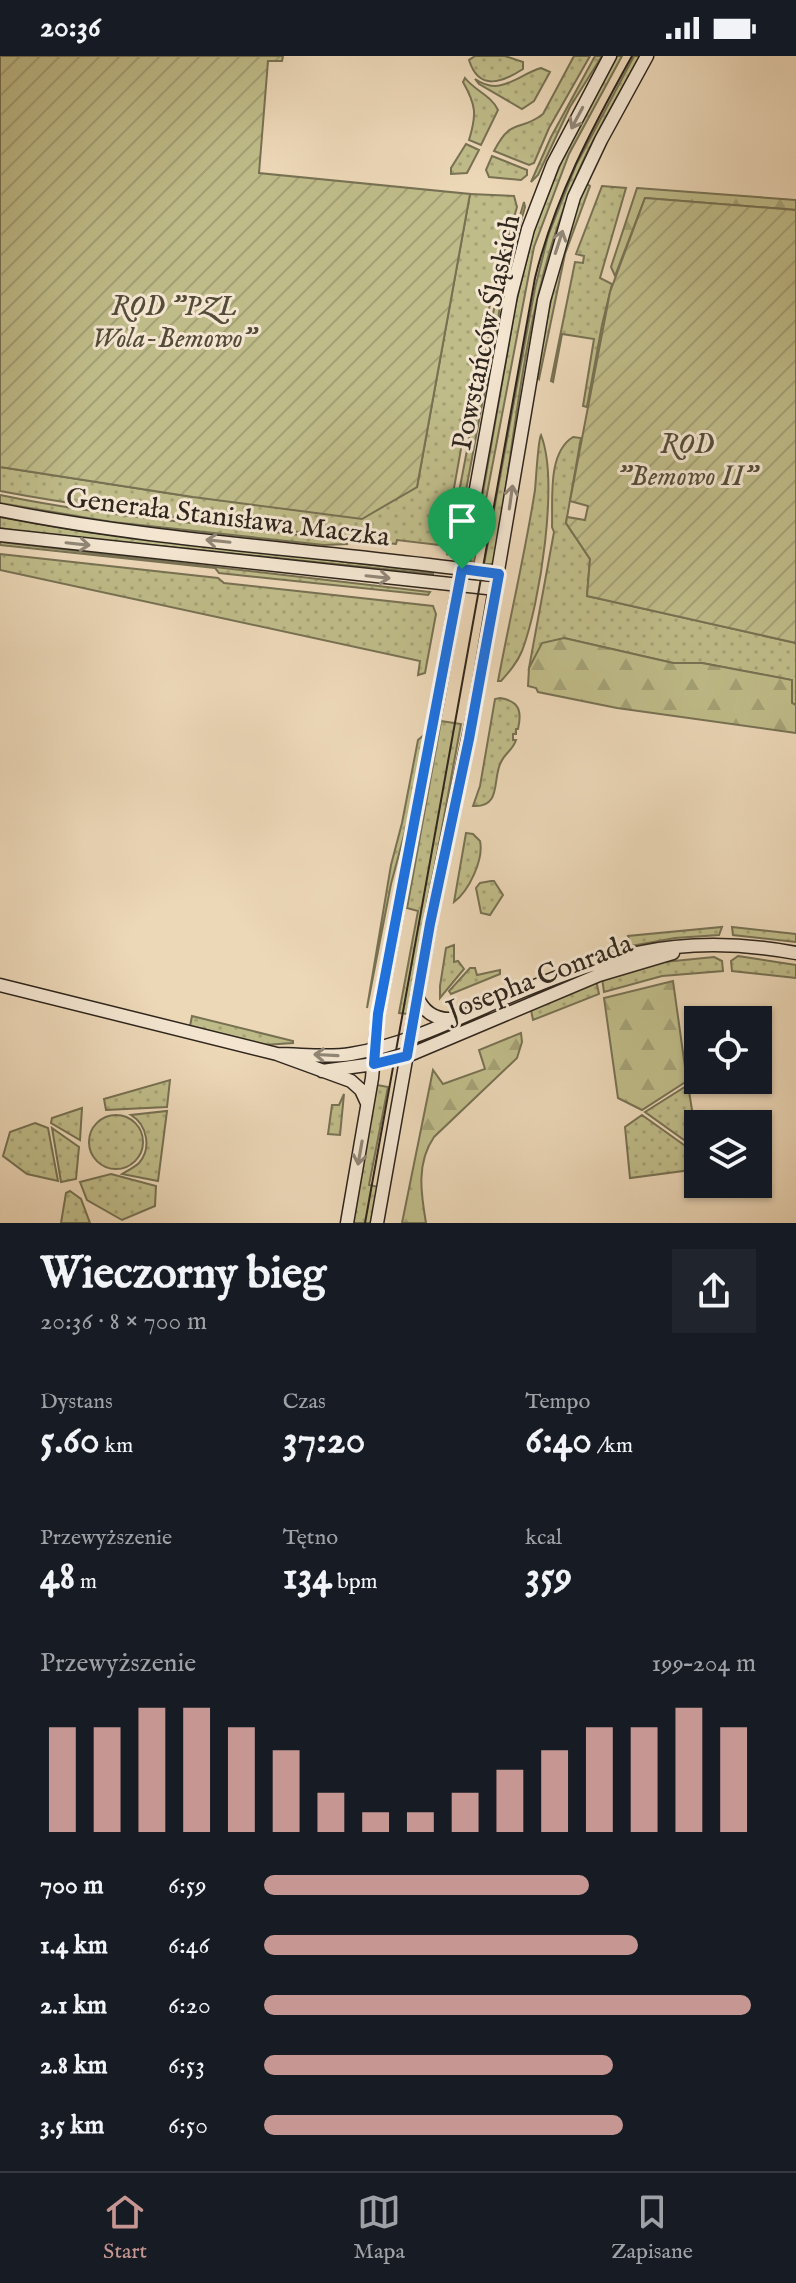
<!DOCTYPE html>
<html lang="pl">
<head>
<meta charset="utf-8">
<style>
  body { margin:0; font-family:"IM FELL English",serif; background:#20242c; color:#f1f3f6; height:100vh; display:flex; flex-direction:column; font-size:30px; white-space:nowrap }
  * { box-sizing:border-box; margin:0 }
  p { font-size:26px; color:#9ea1a6 }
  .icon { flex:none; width:44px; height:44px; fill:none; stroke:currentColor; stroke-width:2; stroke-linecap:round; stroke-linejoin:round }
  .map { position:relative; height:1167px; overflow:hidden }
  .drawer { display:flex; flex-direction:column; background:#171b24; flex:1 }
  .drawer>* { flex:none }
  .fabs { position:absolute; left:684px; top:950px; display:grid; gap:16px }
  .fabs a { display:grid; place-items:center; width:88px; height:88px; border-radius:0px; background:#171b24; box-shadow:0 2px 6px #0004; font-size:40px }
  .pin { position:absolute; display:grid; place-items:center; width:68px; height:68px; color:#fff; margin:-82px -34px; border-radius:50% 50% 50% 0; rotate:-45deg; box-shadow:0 0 8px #0007 }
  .pin .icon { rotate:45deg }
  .round { display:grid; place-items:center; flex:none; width:84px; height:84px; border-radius:0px; background:#20242c }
  .head { display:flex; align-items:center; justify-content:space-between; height:136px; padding:0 40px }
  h1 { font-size:44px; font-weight:800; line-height:60px }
  .metrics { display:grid; grid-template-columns:repeat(3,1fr); gap:12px; height:136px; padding:8px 40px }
  .metrics div { display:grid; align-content:center }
  .metrics b { font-size:40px; font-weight:800 }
  .metrics small { font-size:22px; font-weight:400 }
  .metrics p { font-size:22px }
  .chart { height:224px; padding:16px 40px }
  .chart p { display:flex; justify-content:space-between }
  .chart svg { width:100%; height:144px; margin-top:8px; stroke:#c59692; stroke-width:6 }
  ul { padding:0 40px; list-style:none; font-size:26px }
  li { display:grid; grid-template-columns:128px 96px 1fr; align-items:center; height:60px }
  li i { height:20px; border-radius:10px; background:#c59692 }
  .status { display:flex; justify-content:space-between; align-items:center; height:56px; padding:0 40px; background:#171b24; direction:ltr }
  .status svg { height:22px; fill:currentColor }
  .tab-bar { display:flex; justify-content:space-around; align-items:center; height:112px; border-top:2px solid #363941; background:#171b24; font-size:22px; color:#9ea1a6 }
  .tab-bar a { display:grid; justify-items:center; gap:4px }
  .tab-bar .current { color:#c59692 }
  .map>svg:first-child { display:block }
  .grass { fill:url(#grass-dots); stroke:#777153; stroke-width:2 }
  .forest { fill:url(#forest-firs); stroke:#777153; stroke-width:2 }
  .garden { fill:url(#garden-furrows); stroke:#777153; stroke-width:2 }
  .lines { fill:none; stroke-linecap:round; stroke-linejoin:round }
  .secondary-casing { stroke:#2f261d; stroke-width:15 }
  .secondary { stroke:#f3e5d0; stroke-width:12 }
  .tram { stroke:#2f261d; stroke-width:2 }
  .oneway { stroke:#918676 }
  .route-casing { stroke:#fff; stroke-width:16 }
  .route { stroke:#1a73e8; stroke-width:10 }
  .labels { text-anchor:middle; stroke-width:6; stroke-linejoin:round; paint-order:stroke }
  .park-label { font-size:28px; font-style:italic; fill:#534c38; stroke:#f3e5d0 }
  .street-label { font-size:28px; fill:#2f261d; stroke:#f3e5d0 }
</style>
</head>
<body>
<div class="status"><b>20:36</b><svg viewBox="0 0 49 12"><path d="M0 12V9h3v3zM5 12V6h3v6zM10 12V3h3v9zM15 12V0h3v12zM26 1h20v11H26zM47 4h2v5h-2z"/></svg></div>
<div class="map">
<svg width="796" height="1167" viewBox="0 0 796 1167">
  <defs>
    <pattern id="grass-dots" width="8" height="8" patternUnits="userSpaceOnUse" patternTransform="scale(2)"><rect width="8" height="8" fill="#bfbc89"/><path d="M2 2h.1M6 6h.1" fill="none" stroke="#a4a176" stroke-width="1.8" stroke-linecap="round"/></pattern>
    <pattern id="forest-firs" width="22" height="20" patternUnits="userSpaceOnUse" patternTransform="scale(2)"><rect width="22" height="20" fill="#bfbc89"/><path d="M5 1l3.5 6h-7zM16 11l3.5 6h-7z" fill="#a4a176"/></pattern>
    <pattern id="garden-furrows" width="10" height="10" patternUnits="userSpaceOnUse" patternTransform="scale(2)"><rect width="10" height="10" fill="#bfbc89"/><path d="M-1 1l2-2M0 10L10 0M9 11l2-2" fill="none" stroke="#a4a176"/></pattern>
  </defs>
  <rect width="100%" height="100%" fill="#ecd7b7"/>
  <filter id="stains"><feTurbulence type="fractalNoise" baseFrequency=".0025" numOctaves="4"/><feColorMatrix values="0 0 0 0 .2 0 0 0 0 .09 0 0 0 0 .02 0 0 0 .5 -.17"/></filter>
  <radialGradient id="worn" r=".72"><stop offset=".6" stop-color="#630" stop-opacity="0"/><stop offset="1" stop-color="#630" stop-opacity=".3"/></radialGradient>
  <!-- grass -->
  <path class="grass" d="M475,0H505L523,6V13C503,26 479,36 469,4Z
    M574,0H590L549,72L534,107L529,109L494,95C512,60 519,77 543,58Z
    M595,0H602L570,51L538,119L531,126L551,81Z
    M617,0H622L569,98L534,191L474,506L471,505L516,247L534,174L566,94Z
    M634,0H640C616,44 588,88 570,136C525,249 515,375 497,495L493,508H484L535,232L548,180L576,109Z
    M541,12L550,16L534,45L522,53L479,28L475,23C501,41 517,19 541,12Z
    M465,22C474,34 492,40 498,54L481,89L469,84C477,58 476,49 463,26Z
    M466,88L479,94L467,117L451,118V112Z
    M492,100L527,114V119L521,124L489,121L486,114Z
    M586,127L590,130L565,198L539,323L537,320C547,254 561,190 586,127Z
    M602,130L626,132L600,222L612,228L602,269L587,351L583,350L594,283L562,278L553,326L551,325L575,206L583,207L584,200L576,198Z
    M470,138L514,140L517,151L491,241L481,303L468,354L445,482L439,489L397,484L396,488C264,470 131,460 0,435V411L193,441L417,431Z
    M524,146L525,151L502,231L493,308L483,343L456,488L447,499L497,237Z
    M541,379C559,425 540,548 522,595C517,607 509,616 501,625H498C510,561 525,498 535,434C536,424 538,384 541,379Z
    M573,381L581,382L566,467L590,503L587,540L796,587V649L792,647L791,624L702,607H673L564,582L529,612L554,476L552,471C553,444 547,397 573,381Z
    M0,439C115,463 231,469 346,485L347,488L324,489L112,466L0,447Z
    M0,461L86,476L433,516V518L31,477L0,472Z
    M0,486L430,536L428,539L219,517L215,512L19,491L0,489Z
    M0,498L218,522L224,527L433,550L436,558L425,617L418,619L420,605L0,514Z
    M500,642C520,645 522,656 518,673H516V678H513V684H516C513,694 505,697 501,706C492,723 502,752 473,750L480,730L495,643Z
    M441,665L461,668L408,958L399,957L418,855L407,852Z
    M424,679V695L414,742L391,828L367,952L391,809L402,767L418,684Z
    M466,777L473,778L480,785C484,803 469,835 454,846Z
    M491,825H494L503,839L490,859L481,857L476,832L480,827Z
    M722,871L719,879L675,882L631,890L628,880Z
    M732,871L796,878V886L733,879Z
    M454,889V906L458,905L464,913L440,942V930L446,892Z
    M738,900L796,909V922L732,915L731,905Z
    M714,901L722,905L723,915L662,920L604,936L602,922L664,906Z
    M470,912H475L477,919L500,914V918L451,938L449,935Z
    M596,924L599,938L533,964L531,954Z
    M192,960L293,985V987L264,989L190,970Z
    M170,1024L167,1051L106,1054L104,1043Z
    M377,1029L388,1031L369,1129L379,1131L372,1167H352Z
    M688,1029L698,1091V1094L645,1056Z
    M344,1038L340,1079L328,1078L332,1049H339Z
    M82,1052L80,1084L51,1067L52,1062Z
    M167,1055L158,1125L122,1118C126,1115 134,1112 139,1107C152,1092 147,1069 131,1059Z
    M89 1086a27 27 0 1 1 54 0a27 27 0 1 1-54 0Z
    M642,1059L698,1099V1113L630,1122L625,1071Z
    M35,1067L48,1072L58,1125L27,1118L3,1100L10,1076Z
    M52,1072L79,1091L76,1123L61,1126Z
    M111,1118L156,1130L155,1150L122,1164L87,1144L80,1126Z
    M70,1135L81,1143L90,1167H61L66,1137Z"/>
  <!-- forest -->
  <path class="forest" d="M637,132L796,144V154L645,142L615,220L611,211Z
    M564,582L673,607H702L792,624V647L796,649V677L617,652L538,636L536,632L528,630L529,612L542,587Z
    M673,925L687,1025L642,1054L618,1042L604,942Z
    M521,977L522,986L517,1002L434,1081C416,1107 421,1138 426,1167H402L433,1014L443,1028L485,1013L479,994Z"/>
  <!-- garden -->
  <path class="garden" d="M0,0H283L282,5H268L259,117L470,138L417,431L362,463L193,441L0,411Z
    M645,142L796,154V587L587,540L590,503L566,467L567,461L585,464L588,450L570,445L610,236Z"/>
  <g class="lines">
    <defs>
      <path id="secondary" d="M0,454C164,487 333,494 499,518
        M0,479L496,533
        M0,929L277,998L351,1025L361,1034L367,1047
        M417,940C423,956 436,964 453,963
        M277,998C301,998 327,1002 351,998C399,990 444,969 489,949C599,902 673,874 796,897
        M322,1015L374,1008L407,1000L599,919L673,897
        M347,1167L372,1022L378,958L439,637L511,239L528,173L553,108L610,0
        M377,1167L434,846L475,650L544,244L574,141L601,84L647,0"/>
    </defs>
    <!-- secondary casing -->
    <use href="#secondary" class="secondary-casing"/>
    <!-- secondary -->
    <use href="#secondary" class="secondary"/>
    <!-- tram -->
    <path class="tram" d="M365,1167L535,222C555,141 592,72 632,0"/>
  </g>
  <!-- one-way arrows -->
  <defs><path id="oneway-shaft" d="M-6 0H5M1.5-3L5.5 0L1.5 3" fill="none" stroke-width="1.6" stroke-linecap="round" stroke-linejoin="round" transform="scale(2)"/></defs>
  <g class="oneway">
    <use href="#oneway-shaft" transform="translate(577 62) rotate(118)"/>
    <use href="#oneway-shaft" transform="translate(559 186) rotate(-72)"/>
    <use href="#oneway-shaft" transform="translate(511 441) rotate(-82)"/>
    <use href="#oneway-shaft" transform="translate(218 485) rotate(-174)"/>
    <use href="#oneway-shaft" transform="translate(78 488) rotate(6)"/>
    <use href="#oneway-shaft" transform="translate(378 521) rotate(6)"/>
    <use href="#oneway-shaft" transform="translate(326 999) rotate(-177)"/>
    <use href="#oneway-shaft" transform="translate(360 1097) rotate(100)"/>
  </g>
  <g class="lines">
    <defs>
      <path id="route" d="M462,513L499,518L469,683L430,868L407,1000L374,1008L378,958Z"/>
    </defs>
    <!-- route casing -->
    <use href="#route" class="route-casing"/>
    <!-- route -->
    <use href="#route" class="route"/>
  </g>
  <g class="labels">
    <!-- park labels -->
    <g class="park-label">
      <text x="174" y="259">ROD "PZL<tspan x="174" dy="32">Wola-Bemowo"</tspan></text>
      <text x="687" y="397">ROD<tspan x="687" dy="32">"Bemowo II"</tspan></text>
    </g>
    <!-- street labels -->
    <g class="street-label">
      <text transform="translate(485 276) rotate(-78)" y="10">Powstańców Śląskich</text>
      <text transform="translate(228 460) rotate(7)" y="10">Generała Stanisława Maczka</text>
      <text transform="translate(539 920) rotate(-21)" y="10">Josepha Conrada</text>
    </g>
  </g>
  <rect width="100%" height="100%" filter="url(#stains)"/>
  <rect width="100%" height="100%" fill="url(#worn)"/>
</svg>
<div class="fabs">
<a><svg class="icon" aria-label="locate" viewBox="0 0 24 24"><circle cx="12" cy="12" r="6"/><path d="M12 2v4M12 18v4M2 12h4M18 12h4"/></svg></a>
<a><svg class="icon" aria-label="layers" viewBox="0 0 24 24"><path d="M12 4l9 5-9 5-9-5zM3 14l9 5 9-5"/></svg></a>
</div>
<div class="pin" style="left:462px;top:513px;background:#1e9e55"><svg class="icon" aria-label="arrive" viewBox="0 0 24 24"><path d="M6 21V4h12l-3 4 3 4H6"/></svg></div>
</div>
<section class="drawer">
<div class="head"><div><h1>Wieczorny bieg</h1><p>20:36 · 8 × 700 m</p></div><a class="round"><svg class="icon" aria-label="share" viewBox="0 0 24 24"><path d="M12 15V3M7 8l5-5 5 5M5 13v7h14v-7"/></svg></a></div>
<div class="metrics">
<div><p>Dystans</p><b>5.60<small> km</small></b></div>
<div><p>Czas</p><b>37:20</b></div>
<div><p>Tempo</p><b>6:40<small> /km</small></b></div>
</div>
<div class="metrics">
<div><p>Przewyższenie</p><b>48<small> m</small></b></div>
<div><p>Tętno</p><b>134<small> bpm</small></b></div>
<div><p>kcal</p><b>359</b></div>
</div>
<div class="chart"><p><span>Przewyższenie</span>199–204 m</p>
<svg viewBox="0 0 160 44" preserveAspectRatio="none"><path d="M5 44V12M15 44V12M25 44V6M35 44V6M45 44V12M55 44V19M65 44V32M75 44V38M85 44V38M95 44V32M105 44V25M115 44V19M125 44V12M135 44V12M145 44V6M155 44V12"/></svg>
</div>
<ul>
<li><b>700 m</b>6:59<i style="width:66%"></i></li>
<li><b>1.4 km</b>6:46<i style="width:76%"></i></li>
<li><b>2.1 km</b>6:20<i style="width:99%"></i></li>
<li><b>2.8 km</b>6:53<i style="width:71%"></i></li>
<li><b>3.5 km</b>6:50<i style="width:73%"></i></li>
</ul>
</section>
<nav class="tab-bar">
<a class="current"><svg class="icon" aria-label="home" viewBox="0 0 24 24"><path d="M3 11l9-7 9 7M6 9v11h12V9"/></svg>Start</a>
<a><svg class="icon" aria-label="map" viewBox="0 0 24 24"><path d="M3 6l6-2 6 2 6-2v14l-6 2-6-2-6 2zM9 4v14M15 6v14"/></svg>Mapa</a>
<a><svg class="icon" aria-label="saved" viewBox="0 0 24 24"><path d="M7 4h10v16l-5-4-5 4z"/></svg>Zapisane</a>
</nav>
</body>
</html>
